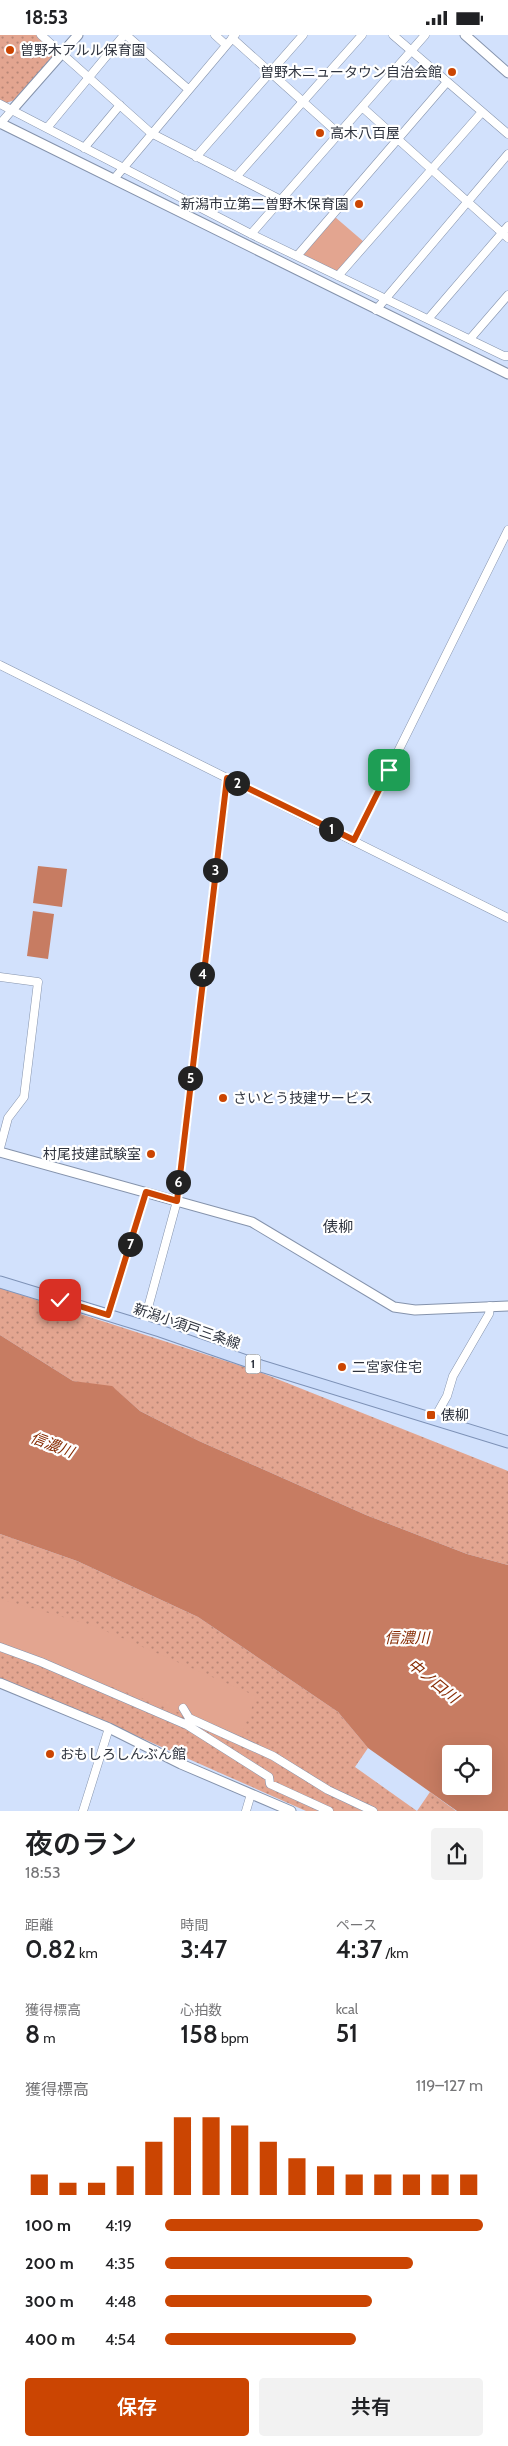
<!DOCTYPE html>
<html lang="ja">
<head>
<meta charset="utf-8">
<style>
  body { margin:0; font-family:Cabin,"Noto Sans JP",sans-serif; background:#f2f2f2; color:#202124; height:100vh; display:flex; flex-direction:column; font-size:19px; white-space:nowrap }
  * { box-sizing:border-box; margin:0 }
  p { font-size:16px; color:#757577 }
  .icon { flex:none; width:28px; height:28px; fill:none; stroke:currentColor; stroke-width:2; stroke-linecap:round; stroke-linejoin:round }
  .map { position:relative; height:1776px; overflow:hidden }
  .side { display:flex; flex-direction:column; background:#fff; flex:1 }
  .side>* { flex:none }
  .controls { position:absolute; left:442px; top:1710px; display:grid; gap:10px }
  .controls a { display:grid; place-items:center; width:50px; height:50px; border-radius:5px; background:#fff; box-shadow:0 5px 20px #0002; font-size:25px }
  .pin { position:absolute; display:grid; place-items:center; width:42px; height:42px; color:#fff; margin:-21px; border-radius:10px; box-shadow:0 2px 8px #0006 }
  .km { position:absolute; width:25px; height:25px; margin:-12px; border-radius:50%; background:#222; color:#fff; font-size:14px; line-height:25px; text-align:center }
  .round { display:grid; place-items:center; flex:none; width:52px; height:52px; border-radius:5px; background:#f2f2f2 }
  .headline { display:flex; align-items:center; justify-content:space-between; height:85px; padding:0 25px }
  h1 { font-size:28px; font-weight:600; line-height:38px }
  .stats { display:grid; grid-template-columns:repeat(3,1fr); gap:8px; height:85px; padding:5px 25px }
  .stats div { display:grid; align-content:center }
  .stats b { font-size:25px; font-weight:600 }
  .stats small { font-size:14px; font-weight:400 }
  .stats p { font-size:14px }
  .chart { height:140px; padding:10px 25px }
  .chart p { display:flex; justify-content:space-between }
  .chart svg { width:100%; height:90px; margin-top:5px; stroke:#cb4502; stroke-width:6 }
  .button { display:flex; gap:10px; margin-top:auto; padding:10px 25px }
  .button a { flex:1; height:58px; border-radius:5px; background:#cb4502; color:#fff; font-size:20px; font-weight:600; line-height:58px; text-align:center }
  .button a+a { background:#f2f2f2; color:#202124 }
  ul { padding:0 25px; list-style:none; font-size:16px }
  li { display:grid; grid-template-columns:80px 60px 1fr; align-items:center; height:38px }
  li i { height:12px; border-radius:6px; background:#cb4502 }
  .status { display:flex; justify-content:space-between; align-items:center; height:35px; padding:0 25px; background:#fff; direction:ltr }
  .status svg { height:14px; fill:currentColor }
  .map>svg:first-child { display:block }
  .grass { fill:url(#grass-dots) }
  .green { fill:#e3a590 }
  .water { fill:#c77c62; fill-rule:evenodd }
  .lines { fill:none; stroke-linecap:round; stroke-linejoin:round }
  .minor-casing { stroke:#8593ac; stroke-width:9 }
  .tertiary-casing { stroke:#8593ac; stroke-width:11 }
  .primary-casing { stroke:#7e92b7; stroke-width:13 }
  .minor { stroke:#fff; stroke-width:8 }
  .tertiary { stroke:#fff; stroke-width:9 }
  .primary { stroke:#cbdcfa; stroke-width:11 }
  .route-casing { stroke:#fff; stroke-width:10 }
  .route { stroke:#cb4502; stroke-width:6 }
  .poi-dot { fill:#cb4502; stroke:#fff; stroke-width:2 }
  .labels { text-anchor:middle; stroke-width:4.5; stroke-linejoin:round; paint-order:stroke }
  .shield { fill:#fff; stroke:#6d7179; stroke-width:1 }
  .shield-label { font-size:12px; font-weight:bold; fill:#2f343f }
  .poi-label { font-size:14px; fill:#2f343f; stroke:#fff; text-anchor:start }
  .street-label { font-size:14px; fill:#2f343f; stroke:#fff }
  .neighbourhood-label { font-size:15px; fill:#2f343f; stroke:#fff }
  .water-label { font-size:15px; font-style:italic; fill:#872c04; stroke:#fff }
</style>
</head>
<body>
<div class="status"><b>18:53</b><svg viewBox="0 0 49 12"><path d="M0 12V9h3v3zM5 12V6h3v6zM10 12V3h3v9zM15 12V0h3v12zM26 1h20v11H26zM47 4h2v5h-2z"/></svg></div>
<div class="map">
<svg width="508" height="1776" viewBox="0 0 508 1776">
  <defs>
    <pattern id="grass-dots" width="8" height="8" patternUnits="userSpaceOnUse" patternTransform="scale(1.25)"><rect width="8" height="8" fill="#e3a590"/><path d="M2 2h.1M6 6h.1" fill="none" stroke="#b88777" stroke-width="1.8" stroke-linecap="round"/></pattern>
  </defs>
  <rect width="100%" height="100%" fill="#d2e1fc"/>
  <!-- grass -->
  <path class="grass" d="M0,0H36L56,18L15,65L3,69L0,67Z
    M0,1253L257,1336L508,1436V1530L467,1519L366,1480L199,1406L140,1376L115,1354L73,1346L0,1300Z
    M0,1499L77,1526L198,1582L338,1677L368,1713L355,1732L417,1776L430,1757L456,1776H306L130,1698L0,1646Z"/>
  <!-- green -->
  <path class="green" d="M335,182L364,207L339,235L336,236L304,221V217Z
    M0,1564L94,1591L256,1661L241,1701L0,1609Z"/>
  <!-- water -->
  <path class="water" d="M38,831L67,834L62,872L33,868Z
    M33,876L54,879L48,924L27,921Z
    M0,1300L73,1346L112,1351L140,1376L199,1406L366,1480L467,1519L508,1530V1776H457L368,1713L338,1677L198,1582L77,1526L0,1499ZM451,1719H484V1751H451Z"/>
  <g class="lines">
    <defs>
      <path id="minor" d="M41,0L151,98L281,165
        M126,0L188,54
        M215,0L226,10
        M393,0L508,99
        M232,3L339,99
        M0,69L251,199L504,321H508
        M362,72L508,203
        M0,89L12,75
        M47,93L124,0
        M84,113L120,70
        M196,122L303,0
        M236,142L362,0
        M114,144L235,0
        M251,199L425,0
        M297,221L447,47
        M338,241L482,77
        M376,275L508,119
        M429,283L508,191
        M470,304L508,260
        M0,630L508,883
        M354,805L508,495
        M0,942L38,947L24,1062L8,1083L0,1113
        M108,1280L146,1157
        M143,1291L177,1166L227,743
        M434,1384L447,1361L453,1341L489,1279L490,1271
        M0,1612L41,1627L187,1690L269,1742L270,1749L329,1776
        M183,1673L189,1683
        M187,1690L189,1683L273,1721L328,1755L373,1776
        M83,1776L109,1693
        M246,1776L251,1759"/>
      <path id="tertiary" d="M465,0L508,38
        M12,75L78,0
        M0,88L508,339
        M0,1117L252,1187L394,1272L415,1275L508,1271
        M0,1648L109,1693L181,1729L291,1776"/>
      <path id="primary" d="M0,1247L160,1296L261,1331L508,1407"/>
    </defs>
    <!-- minor casing -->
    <use href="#minor" class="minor-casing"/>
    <!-- tertiary casing -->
    <use href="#tertiary" class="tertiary-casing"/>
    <!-- primary casing -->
    <use href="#primary" class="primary-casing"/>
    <!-- minor -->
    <use href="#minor" class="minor"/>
    <!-- tertiary -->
    <use href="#tertiary" class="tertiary"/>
    <!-- primary -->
    <use href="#primary" class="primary"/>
  </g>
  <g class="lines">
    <defs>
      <path id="route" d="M60,1265L108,1280L146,1157L177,1166L227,743L354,805L389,735"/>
    </defs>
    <!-- route casing -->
    <use href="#route" class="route-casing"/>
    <!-- route -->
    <use href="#route" class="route"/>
  </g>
  <!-- markers -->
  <g class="poi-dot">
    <circle cx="10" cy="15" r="5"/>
    <circle cx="452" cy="37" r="5"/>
    <circle cx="320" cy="98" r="5"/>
    <circle cx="359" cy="169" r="5"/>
    <circle cx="223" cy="1063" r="5"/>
    <circle cx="151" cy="1119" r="5"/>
    <circle cx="342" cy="1332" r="5"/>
    <rect x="426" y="1375" width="10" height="10" rx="2.5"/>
    <circle cx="50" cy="1719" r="5"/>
  </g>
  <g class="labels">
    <!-- shield labels -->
    <rect class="shield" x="245.5" y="1319.5" width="15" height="19" rx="4"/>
    <g class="shield-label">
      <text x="253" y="1333">1</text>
    </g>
    <!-- poi labels -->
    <g class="poi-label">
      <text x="20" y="20">曽野木アルル保育園</text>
      <text x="442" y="42" text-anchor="end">曽野木ニュータウン自治会館</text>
      <text x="330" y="103">高木八百屋</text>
      <text x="349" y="174" text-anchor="end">新潟市立第二曽野木保育園</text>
      <text x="233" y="1068">さいとう技建サービス</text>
      <text x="141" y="1124" text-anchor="end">村尾技建試験室</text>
      <text x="352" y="1337">二宮家住宅</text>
      <text x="441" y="1385">俵柳</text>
      <text x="60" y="1724">おもしろしんぶん館</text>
    </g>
    <!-- street labels -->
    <g class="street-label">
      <text transform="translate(187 1291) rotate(19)" y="5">新潟小須戸三条線</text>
    </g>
    <!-- neighbourhood labels -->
    <g class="neighbourhood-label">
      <text x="338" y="1197">俵柳</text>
    </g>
    <!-- water labels -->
    <g class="water-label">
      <text transform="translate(52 1410) rotate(21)" y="5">信濃川</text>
      <text x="407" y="1608">信濃川</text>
      <text transform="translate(433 1646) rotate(39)" y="5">中ノ口川</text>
    </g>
  </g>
</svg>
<div class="controls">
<a><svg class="icon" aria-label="locate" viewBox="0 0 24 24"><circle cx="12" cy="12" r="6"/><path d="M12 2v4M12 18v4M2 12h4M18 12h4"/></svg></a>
</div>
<div class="pin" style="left:389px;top:735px;background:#1e9e55"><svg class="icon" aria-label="arrive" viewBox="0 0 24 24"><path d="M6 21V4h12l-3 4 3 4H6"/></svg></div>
<div class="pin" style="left:60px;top:1265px;background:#d93025"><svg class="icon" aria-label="check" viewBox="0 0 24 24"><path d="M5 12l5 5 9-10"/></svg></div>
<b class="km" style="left:331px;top:794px">1</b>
<b class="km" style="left:237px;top:748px">2</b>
<b class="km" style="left:215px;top:835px">3</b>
<b class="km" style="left:202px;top:939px">4</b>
<b class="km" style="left:190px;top:1043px">5</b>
<b class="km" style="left:178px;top:1147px">6</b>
<b class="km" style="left:130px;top:1209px">7</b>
</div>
<section class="side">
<div class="headline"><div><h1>夜のラン</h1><p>18:53</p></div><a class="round"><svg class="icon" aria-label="share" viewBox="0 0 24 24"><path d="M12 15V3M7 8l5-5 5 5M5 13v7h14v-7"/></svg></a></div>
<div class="stats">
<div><p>距離</p><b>0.82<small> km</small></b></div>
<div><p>時間</p><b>3:47</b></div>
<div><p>ペース</p><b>4:37<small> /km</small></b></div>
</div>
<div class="stats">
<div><p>獲得標高</p><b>8<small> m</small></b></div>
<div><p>心拍数</p><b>158<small> bpm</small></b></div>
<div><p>kcal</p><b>51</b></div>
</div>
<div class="chart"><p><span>獲得標高</span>119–127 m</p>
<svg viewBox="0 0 160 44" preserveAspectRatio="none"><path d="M5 44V34M15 44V38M25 44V38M35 44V30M45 44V18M55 44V6M65 44V6M75 44V10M85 44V18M95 44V26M105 44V30M115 44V34M125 44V34M135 44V34M145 44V34M155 44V34"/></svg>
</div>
<ul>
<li><b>100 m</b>4:19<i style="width:100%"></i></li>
<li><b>200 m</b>4:35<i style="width:78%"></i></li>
<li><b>300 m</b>4:48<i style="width:65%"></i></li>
<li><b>400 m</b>4:54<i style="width:60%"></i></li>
</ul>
<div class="button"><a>保存</a><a>共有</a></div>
</section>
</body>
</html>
